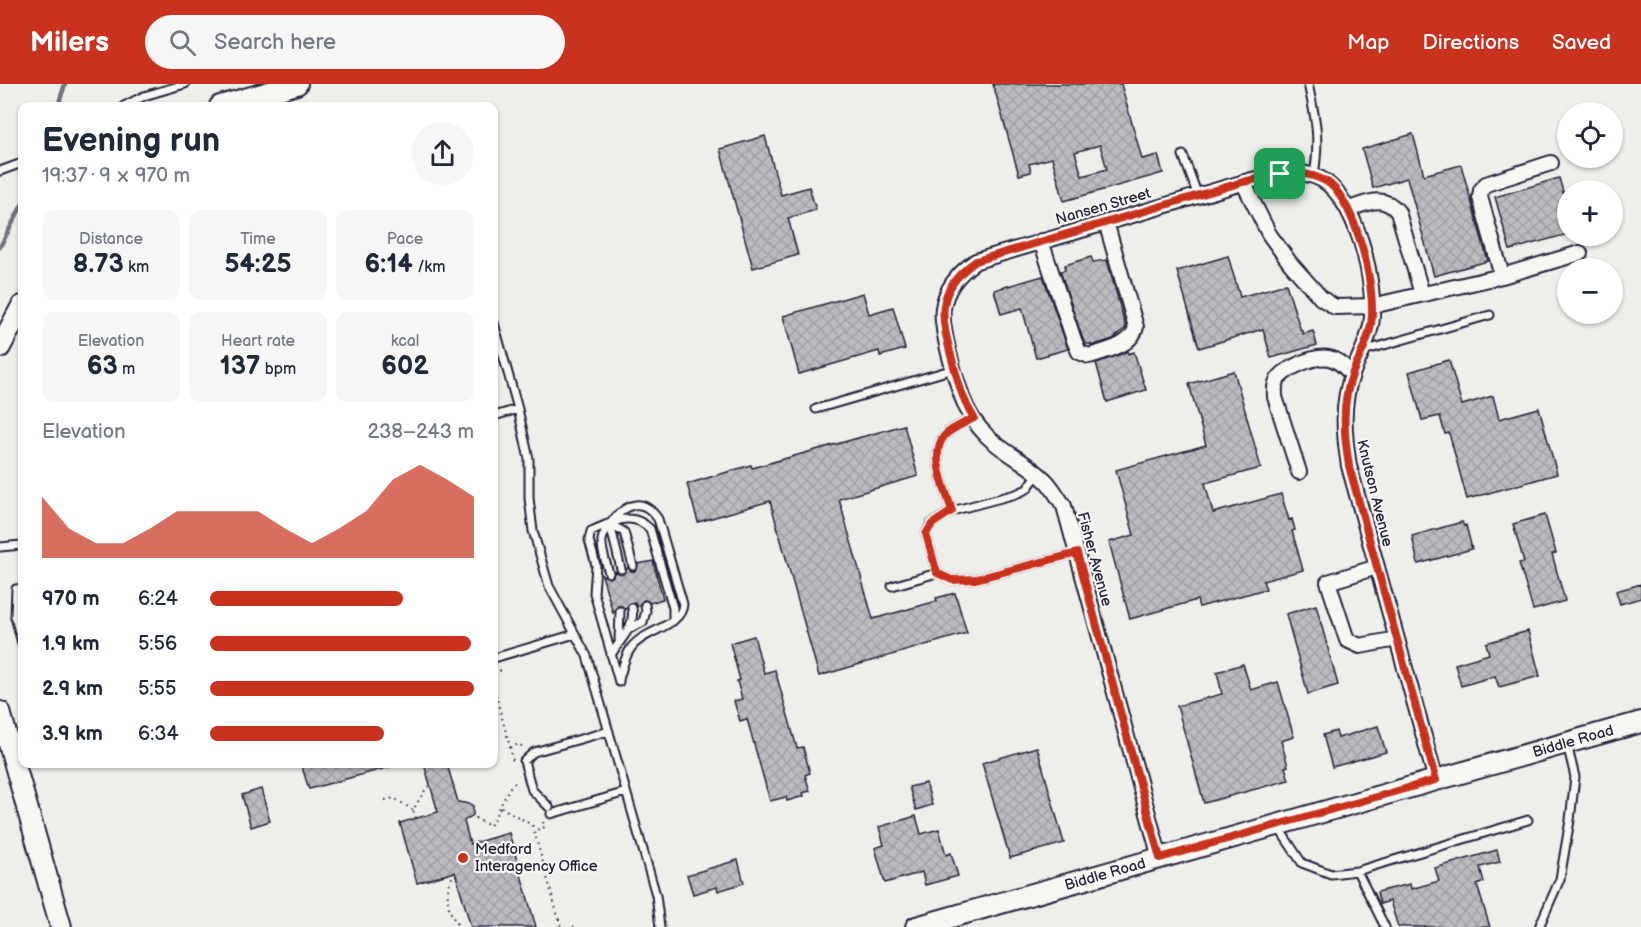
<!DOCTYPE html>
<html lang="en">
<head>
<meta charset="utf-8">
<style>
  body { margin:0; font-family:"Balsamiq Sans",sans-serif; background:#f6f6f7; color:#1f2937; height:100vh; display:flex; flex-direction:column; font-size:22px; white-space:nowrap }
  * { box-sizing:border-box; margin:0 }
  p { font-size:20px; color:#747a83 }
  .icon { flex:none; width:33px; height:33px; fill:none; stroke:currentColor; stroke-width:2; stroke-linecap:round; stroke-linejoin:round }
  .map { position:relative; flex:1; overflow:hidden }
  .drawer { position:absolute; left:18px; top:18px; width:480px; height:666px; display:flex; flex-direction:column; background:#fff; border-radius:12px; box-shadow:0 2px 4px #0004 }
  .drawer>* { flex:none }
  .buttons { position:absolute; left:1557px; top:18px; display:grid; gap:12px }
  .buttons a { display:grid; place-items:center; width:66px; height:66px; border-radius:50%; background:#fff; box-shadow:0 2px 4px #0004; font-size:30px }
  .pin { position:absolute; display:grid; place-items:center; width:51px; height:51px; color:#fff; margin:-26px; border-radius:12px; box-shadow:0 3px 9px #0006 }
  .round { display:grid; place-items:center; flex:none; width:63px; height:63px; border-radius:32px; background:#f6f6f7 }
  .summary { display:flex; align-items:center; justify-content:space-between; height:102px; padding:0 24px }
  h1 { font-size:33px; font-weight:600; line-height:45px }
  .metrics { display:grid; grid-template-columns:repeat(3,1fr); gap:9px; height:102px; padding:6px 24px }
  .metrics div { display:grid; align-content:center; border-radius:12px; background:#f6f6f7; text-align:center }
  .metrics b { font-size:26px; font-weight:600 }
  .metrics small { font-size:16px; font-weight:400 }
  .metrics p { font-size:16px }
  .chart { height:168px; padding:12px 24px }
  .chart p { display:flex; justify-content:space-between }
  .chart svg { width:100%; height:108px; margin-top:6px; fill:#c8321e; opacity:.7 }
  ul { padding:0 24px; list-style:none; font-size:20px }
  li { display:grid; grid-template-columns:96px 72px 1fr; align-items:center; height:45px }
  li i { height:15px; border-radius:8px; background:#c8321e }
  header { display:flex; align-items:center; gap:36px; box-sizing:border-box; height:84px; padding:0 30px; background:#c8321e; color:#fff }
  header strong { font-size:28px }
  nav { display:flex; gap:33px; margin-inline-start:auto; font-size:21px }
  .search { width:420px; height:54px; background:#f6f6f7; display:flex; align-items:center; gap:15px; box-sizing:border-box; padding:0 21px; border-radius:33px; color:#747a83; font-size:22px }
  .map>svg:first-child { display:block }
  .lines { fill:none; stroke-linecap:round; stroke-linejoin:round }
  .stream { stroke:#727281; stroke-width:4.5 }
  .building { fill:url(#building-cross-hatch); stroke:#22223b; stroke-width:1.5; fill-rule:evenodd }
  .lane-casing { stroke:#22223b; stroke-width:11 }
  .street-casing { stroke:#22223b; stroke-width:18 }
  .secondary-casing { stroke:#22223b; stroke-width:24 }
  .path { stroke:#22223b; stroke-width:2; stroke-dasharray:1.5 4.5; stroke-linecap:butt }
  .lane { stroke:#f6f6f2; stroke-width:7 }
  .street { stroke:#f6f6f2; stroke-width:14 }
  .secondary { stroke:#f6f6f2; stroke-width:20 }
  .route-casing { stroke:#fff; stroke-width:12 }
  .route { stroke:#c8321e; stroke-width:8 }
  .poi-dot { fill:#c8321e; stroke:#f6f6f2; stroke-width:2 }
  .labels { text-anchor:middle; stroke-width:4.5; stroke-linejoin:round; paint-order:stroke }
  .street-label { font-size:15px; fill:#22223b; stroke:#f6f6f2 }
  .poi-label { font-size:15px; fill:#22223b; stroke:#f6f6f2; text-anchor:start }
</style>
</head>
<body>
<header>
<strong>Milers</strong>
<div class="search"><svg class="icon" aria-label="search" viewBox="0 0 24 24"><circle cx="10" cy="10" r="6"/><path d="M15 15l6 6"/></svg>Search here</div>
<nav><a>Map</a><a>Directions</a><a>Saved</a></nav>
</header>
<div class="map">
<svg width="1641" height="843" viewBox="0 0 1641 843">
  <defs>
    <pattern id="building-cross-hatch" width="8" height="8" patternUnits="userSpaceOnUse" patternTransform="scale(1.5)"><rect width="8" height="8" fill="#bbbbbf"/><path d="M0 0l8 8M0 8l8-8" fill="none" stroke="#a0a0a5"/></pattern>
  </defs>
  <rect width="100%" height="100%" fill="#eeeeeb"/>
  <filter id="ink" filterUnits="userSpaceOnUse"><feTurbulence type="fractalNoise" baseFrequency=".0167" numOctaves="2"/><feDisplacementMap in="SourceGraphic" scale="12" xChannelSelector="R" yChannelSelector="G"/><feConvolveMatrix kernelMatrix="1 2 1 2 8 2 1 2 1" color-interpolation-filters="sRGB"/></filter>
  <g filter="url(#ink)">
    <g class="lines">
      <!-- stream -->
      <path class="stream" d="M58,22L65,0
        M0,163L22,121"/>
    </g>
    <!-- building -->
    <path class="building" d="M993,0H1121L1142,75L1158,71L1163,89L1064,117L1052,74L1029,80L1031,88L1019,91ZM1100,61L1107,85L1082,92L1075,68Z
      M1413,50L1424,91L1461,81L1488,177L1434,192L1407,94L1373,104L1362,65Z
      M765,52L781,111L809,103L816,126L788,134L798,171L753,184L720,65Z
      M1559,94L1568,125V150L1510,166L1495,113Z
      M1228,172L1240,213L1286,200L1301,247H1303V250L1313,247L1317,261L1271,274L1263,245L1199,264L1177,187Z
      M1091,173L1093,178L1107,176L1126,244L1113,255L1091,262V260H1085L1082,253L1060,187L1065,186V181Z
      M1043,192L1068,265L1036,274L1022,224L1001,230L994,206Z
      M863,209L869,230L893,223L905,265L880,272L879,267L799,290L783,232Z
      M1128,267V270L1134,268L1146,306L1107,318L1096,279Z
      M1449,276L1462,321L1493,312L1499,335L1539,324L1557,390L1467,415L1449,349L1445,350L1440,332L1422,336L1409,288Z
      M1234,287L1261,384L1205,399L1213,429L1281,410L1289,436L1292,435L1295,446L1292,447L1303,486L1263,497L1266,505L1199,523L1197,516L1130,535L1109,458L1134,451L1116,386L1206,361L1189,300Z
      M904,341L918,392L839,415L873,535L937,517L936,514L955,509L967,549L819,592L770,417L698,438L687,400L751,381L752,384Z
      M1545,431L1556,469L1552,470L1565,517L1533,526L1519,479L1524,478L1513,440Z
      M1462,438L1464,442L1466,441L1472,465L1418,480L1412,452Z
      M653,477L663,515L650,519L644,516L637,523L635,519H631L625,526L622,522H618L613,529L602,491L610,494L613,492L614,487L623,490L628,483L631,487H635L638,480Z
      M1641,500V514L1620,520L1616,507Z
      M1316,521L1338,601L1308,610L1286,530Z
      M1528,547L1540,592L1499,603L1495,592L1461,602L1455,580L1489,570L1486,559Z
      M754,552L764,589L775,586L797,664L803,663L810,689L805,691L810,707L803,709L804,712L787,717L786,713L770,717L747,635L740,637L734,617L742,615L737,597L740,596L730,559Z
      M1243,580L1251,606L1278,598L1294,653L1281,657L1288,682L1285,683L1289,696L1204,719L1177,622L1222,610L1217,588Z
      M1378,642L1386,668L1332,683L1323,651L1336,647L1338,654Z
      M1037,663L1064,759L1010,774L982,679Z
      M301,680H389L390,683L309,705Z
      M424,680H447L458,718L470,720L473,722V731L464,737L470,760L509,749L536,843H471L455,788L417,799L400,739L438,728Z
      M926,699L932,721L916,726L909,703Z
      M261,705L270,737L251,743L242,711Z
      M916,732L921,750L939,745L946,771L951,769L958,792L925,801L922,788L885,799L875,764L884,761L879,743Z
      M1497,766L1500,778L1480,783L1484,798L1477,801L1490,843H1398L1390,817L1380,820L1377,808L1410,800L1411,805L1439,797L1435,784Z
      M738,776L744,799L718,807L717,803L693,810L687,791Z"/>
    <g class="lines">
      <defs>
        <path id="lane" d="M1308,0C1316,36 1320,54 1314,91
          M124,22L144,12L185,0
          M1183,71L1198,112
          M0,87L22,79
          M494,239L518,325L529,375V414L533,447L549,502L587,572L656,811L660,843
          M1363,267L1490,231
          M816,325L954,285
          M494,332L518,325
          M973,335C965,339 951,344 945,351C928,370 946,406 952,427L1016,410L1027,405L1038,390
          M952,427L931,440L926,450L937,489L952,496L976,495L1077,469
          M610,440L624,448L633,482
          M610,440L621,485
          M0,463L22,461
          M609,489C606,478 601,467 602,456C603,450 609,441 613,436C628,418 644,414 658,435L683,520C682,543 643,546 631,564C624,574 622,585 619,596
          M892,502L937,489
          M22,530L15,533L22,559
          M15,533L16,505L22,504
          M631,544L643,538L646,527L645,521
          M619,556L620,527
          M611,571C620,555 636,543 632,524
          M494,574L575,550
          M619,598L594,509L596,481L589,456L591,447C613,438 632,426 650,445L673,524V537
          M549,723L532,706L524,677L534,668L609,647
          M551,730L626,708
          M1278,743L1302,779L1331,790L1357,787L1528,736
          M1357,787L1385,843
          M1539,843L1560,795L1570,736L1575,693L1567,660"/>
        <path id="street" d="M1243,98L1269,150L1290,179L1321,214L1335,223L1372,222L1502,192L1580,169
          M1349,125C1368,119 1383,110 1398,128L1422,210
          M1041,157L1074,256L1079,268L1089,272C1105,267 1132,262 1136,243L1106,138
          M1502,192L1480,113L1481,106L1486,100L1551,79
          M1299,388L1275,313C1275,308 1274,304 1276,299C1281,285 1315,271 1329,274C1339,276 1346,284 1352,291
          M1377,483L1328,498L1347,556L1360,562L1397,555
          M1160,774L1064,422C1059,415 1054,406 1048,399C1031,380 1005,370 987,352C977,342 967,327 962,313C955,293 940,244 943,224C946,204 960,188 976,177L1252,96C1272,92 1293,85 1314,92C1356,105 1378,203 1371,241C1368,258 1359,273 1353,288C1341,319 1344,351 1349,382L1436,696"/>
        <path id="secondary" d="M220,22L297,0
          M0,263L22,222
          M0,628L61,843
          M916,843L1641,638"/>
      </defs>
      <!-- lane casing -->
      <use href="#lane" class="lane-casing"/>
      <!-- street casing -->
      <use href="#street" class="street-casing"/>
      <!-- secondary casing -->
      <use href="#secondary" class="secondary-casing"/>
      <!-- path -->
      <path class="path" d="M494,589L500,587V582
        M494,605L510,663L520,660L523,664
        M510,663L513,678
        M385,716L394,714L413,726
        M501,723L532,741L534,747
        M416,734L413,726L427,703L431,702
        M475,734L490,742L511,701L518,697
        M543,738L545,743L534,747L561,843
        M455,788C444,805 445,827 460,843
        M573,843L575,842"/>
      <!-- lane -->
      <use href="#lane" class="lane"/>
      <!-- street -->
      <use href="#street" class="street"/>
      <!-- secondary -->
      <use href="#secondary" class="secondary"/>
    </g>
  </g>
  <g class="lines" filter="url(#ink)">
    <defs>
      <path id="route" d="M1296,88C1308,91 1319,92 1330,100C1357,124 1377,205 1371,241C1368,258 1359,273 1353,288C1341,319 1344,351 1349,382L1436,696L1160,774L1077,469L976,495L952,496L937,489L926,450L932,440L952,427C946,406 928,370 945,351C952,344 965,339 974,334C962,315 959,300 953,279C941,234 933,207 976,177L1243,98L1280,90Z"/>
    </defs>
    <!-- route casing -->
    <use href="#route" class="route-casing"/>
    <!-- route -->
    <use href="#route" class="route"/>
  </g>
  <!-- markers -->
  <circle class="poi-dot" cx="463" cy="774" r="6"/>
  <g class="labels">
    <!-- street labels -->
    <g class="street-label">
      <text transform="translate(1103 122) rotate(-16)" y="5">Nansen Street</text>
      <text transform="translate(1375 409) rotate(76)" y="5">Knutson Avenue</text>
      <text transform="translate(1095 475) rotate(75)" y="5">Fisher Avenue</text>
      <text transform="translate(1573 657) rotate(-16)" y="5">Biddle Road</text>
      <text transform="translate(1105 790) rotate(-16)" y="5">Biddle Road</text>
    </g>
    <!-- poi labels -->
    <g class="poi-label">
      <text x="475" y="770">Medford<tspan x="475" dy="17">Interagency Office</tspan></text>
    </g>
  </g>
</svg>
<div class="buttons">
<a><svg class="icon" aria-label="locate" viewBox="0 0 24 24"><circle cx="12" cy="12" r="6"/><path d="M12 2v4M12 18v4M2 12h4M18 12h4"/></svg></a>
<a>+</a>
<a>−</a>
</div>
<div class="pin" style="left:1280px;top:90px;background:#1e9e55"><svg class="icon" aria-label="arrive" viewBox="0 0 24 24"><path d="M6 21V4h12l-3 4 3 4H6"/></svg></div>
<section class="drawer">
<div class="summary"><div><h1>Evening run</h1><p>19:37 · 9 × 970 m</p></div><a class="round"><svg class="icon" aria-label="share" viewBox="0 0 24 24"><path d="M12 15V3M7 8l5-5 5 5M5 13v7h14v-7"/></svg></a></div>
<div class="metrics">
<div><p>Distance</p><b>8.73<small> km</small></b></div>
<div><p>Time</p><b>54:25</b></div>
<div><p>Pace</p><b>6:14<small> /km</small></b></div>
</div>
<div class="metrics">
<div><p>Elevation</p><b>63<small> m</small></b></div>
<div><p>Heart rate</p><b>137<small> bpm</small></b></div>
<div><p>kcal</p><b>602</b></div>
</div>
<div class="chart"><p><span>Elevation</span>238–243 m</p>
<svg viewBox="0 0 160 44" preserveAspectRatio="none"><path d="M0 44V19L10 32L20 38L30 38L40 32L50 25L60 25L70 25L80 25L90 32L100 38L110 32L120 25L130 12L140 6L150 12L160 19V44z"/></svg>
</div>
<ul>
<li><b>970 m</b>6:24<i style="width:73%"></i></li>
<li><b>1.9 km</b>5:56<i style="width:99%"></i></li>
<li><b>2.9 km</b>5:55<i style="width:100%"></i></li>
<li><b>3.9 km</b>6:34<i style="width:66%"></i></li>
</ul>
</section>
</div>
</body>
</html>
